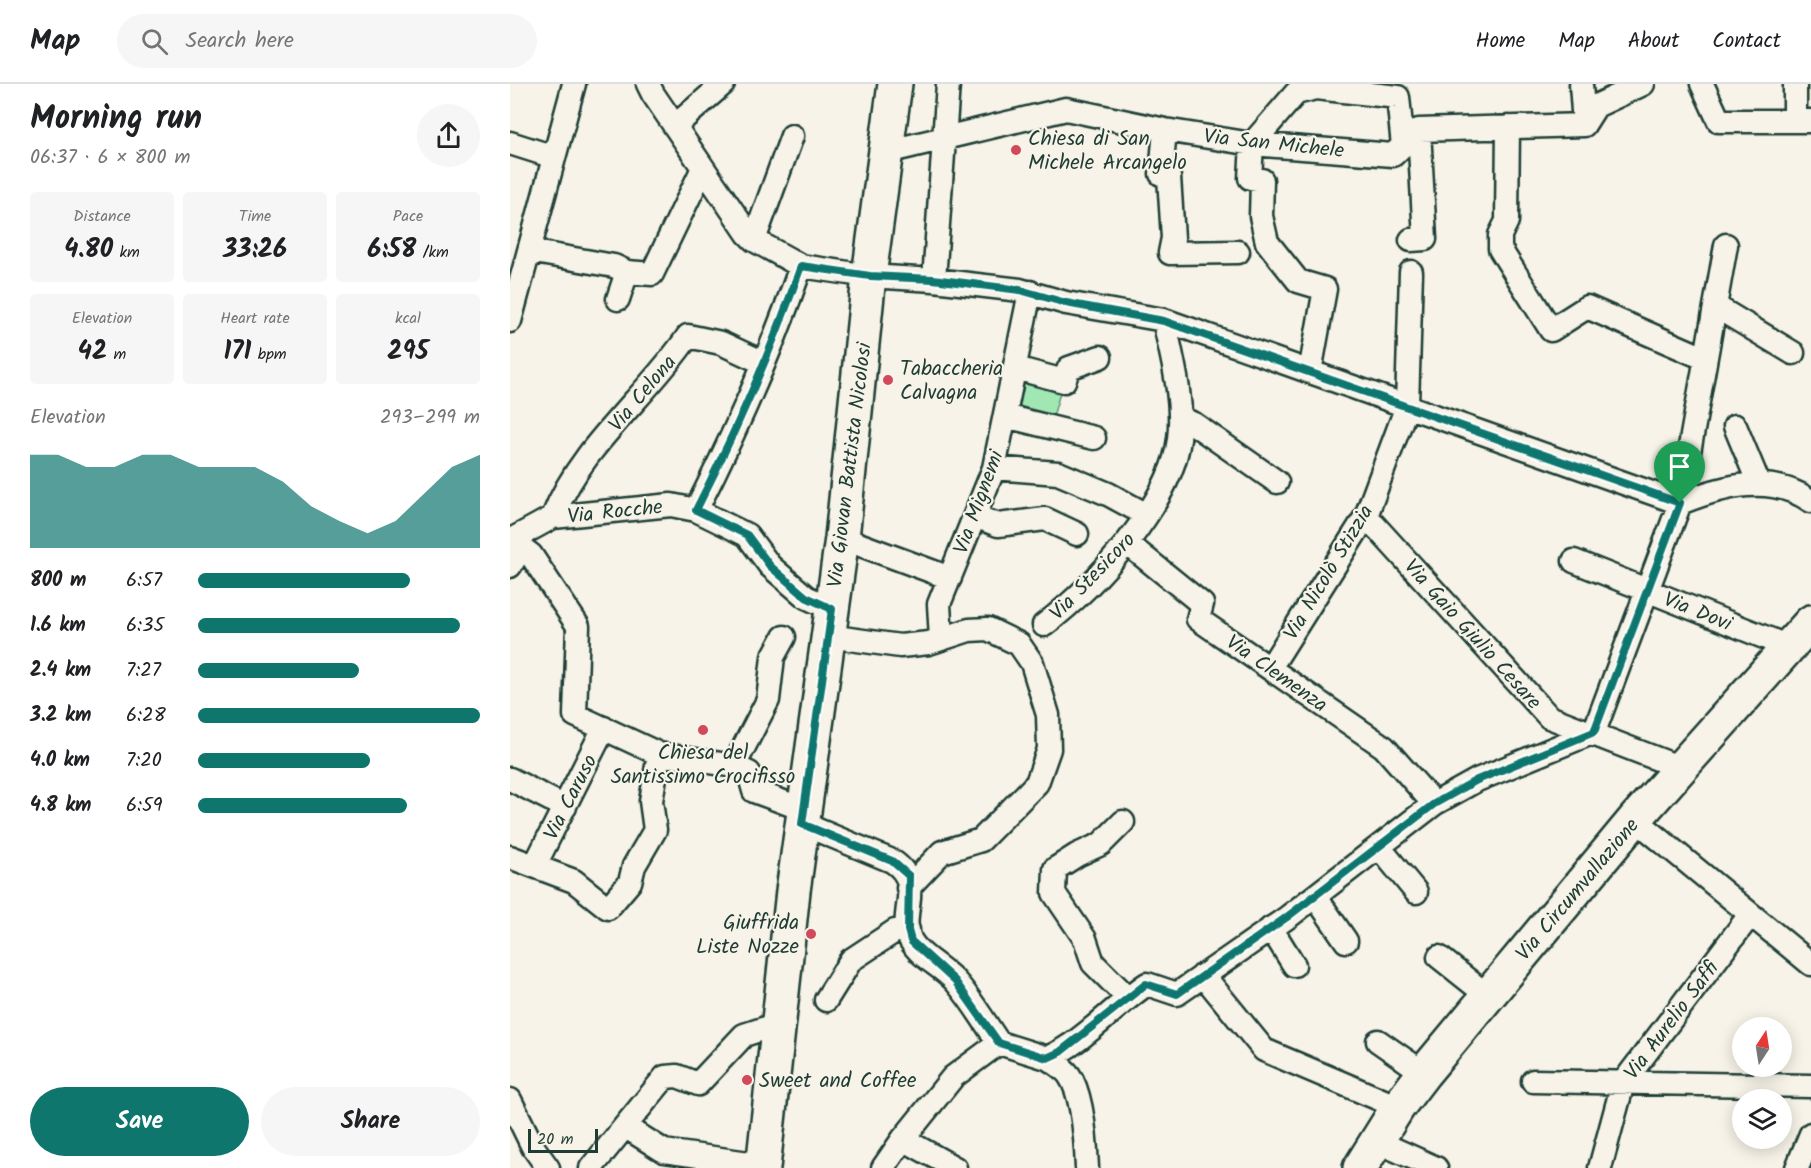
<!DOCTYPE html>
<html lang="en">
<head>
<meta charset="utf-8">
<style>
  body { margin:0; font-family:Kalam,sans-serif; background:#f6f6f6; color:#202124; height:100vh; display:flex; flex-direction:column; font-size:22px; white-space:nowrap }
  * { box-sizing:border-box; margin:0 }
  p { font-size:20px; color:#757577 }
  .icon { flex:none; width:33px; height:33px; fill:none; stroke:currentColor; stroke-width:2; stroke-linecap:round; stroke-linejoin:round }
  .map { position:relative; flex:1; overflow:hidden }
  .panel { display:flex; flex-direction:column; background:#fff; width:510px }
  .panel>* { flex:none }
  .needle { width:39px; rotate:12deg }
  .buttons { position:absolute; left:1222px; top:933px; display:grid; gap:12px }
  .buttons a { display:grid; place-items:center; width:60px; height:60px; border-radius:50%; background:#fff; box-shadow:0 3px 15px #0003; font-size:30px }
  .scale { position:absolute; left:18px; bottom:15px; width:70px; box-sizing:border-box; padding-left:6px; border:3px solid #1f3d34; border-top:0; font-size:16px; line-height:21px; white-space:nowrap; color:#1f3d34; -webkit-text-stroke:4px #f7f3e8; paint-order:stroke }
  .pin { position:absolute; display:grid; place-items:center; width:51px; height:51px; color:#fff; margin:-62px -26px; border-radius:50% 50% 50% 0; rotate:-45deg; box-shadow:0 0 6px #0007 }
  .pin .icon { rotate:45deg }
  .round { display:grid; place-items:center; flex:none; width:63px; height:63px; border-radius:32px; background:#f6f6f6 }
  .head { display:flex; align-items:center; justify-content:space-between; height:102px; padding:0 30px }
  h1 { font-size:33px; font-weight:600; line-height:45px }
  .stats { display:grid; grid-template-columns:repeat(3,1fr); gap:9px; height:102px; padding:6px 30px }
  .stats div { display:grid; align-content:center; border-radius:6px; background:#f6f6f6; text-align:center }
  .stats b { font-size:26px; font-weight:600 }
  .stats small { font-size:16px; font-weight:400 }
  .stats p { font-size:16px }
  .chart { height:168px; padding:12px 30px }
  .chart p { display:flex; justify-content:space-between }
  .chart svg { width:100%; height:108px; margin-top:6px; fill:#0f766e; opacity:.7 }
  .primary-button { display:flex; gap:12px; margin-top:auto; padding:12px 30px }
  .primary-button a { flex:1; height:69px; border-radius:36px; background:#0f766e; color:#fff; font-size:24px; font-weight:600; line-height:69px; text-align:center }
  .primary-button a+a { background:#f6f6f6; color:#202124 }
  ul { padding:0 30px; list-style:none; font-size:20px }
  li { display:grid; grid-template-columns:96px 72px 1fr; align-items:center; height:45px }
  li i { height:15px; border-radius:8px; background:#0f766e }
  header { display:flex; align-items:center; gap:36px; box-sizing:border-box; height:84px; padding:0 30px; background:#fff; border-bottom:2px solid #e0e0e0 }
  header strong { font-size:28px }
  nav { display:flex; gap:33px; margin-inline-start:auto; font-size:21px }
  .search { width:420px; height:54px; background:#f6f6f6; display:flex; align-items:center; gap:15px; box-sizing:border-box; padding:0 21px; border-radius:33px; color:#757577; font-size:22px }
  main { display:flex; flex:1; min-height:0 }
  .map>svg:first-child { display:block }
  .green { fill:#a0e7b4; stroke:#609274; stroke-width:1.5 }
  .lines { fill:none; stroke-linecap:round; stroke-linejoin:round }
  .street-casing { stroke:#1f3d34; stroke-width:27 }
  .secondary-casing { stroke:#1f3d34; stroke-width:38 }
  .street { stroke:#f7f3e8; stroke-width:22 }
  .secondary { stroke:#f7f3e8; stroke-width:33 }
  .route-casing { stroke:#fff; stroke-width:12 }
  .route { stroke:#0f766e; stroke-width:8 }
  .poi-dot { fill:#d1495b; stroke:#f7f3e8; stroke-width:2 }
  .labels { text-anchor:middle; stroke-width:4.5; stroke-linejoin:round; paint-order:stroke }
  .poi-label { font-size:21px; fill:#1f3d34; stroke:#f7f3e8; text-anchor:start }
  .street-label { font-size:21px; fill:#1f3d34; stroke:#f7f3e8 }
</style>
</head>
<body>
<header>
<strong>Map</strong>
<div class="search"><svg class="icon" aria-label="search" viewBox="0 0 24 24"><circle cx="10" cy="10" r="6"/><path d="M15 15l6 6"/></svg>Search here</div>
<nav><a>Home</a><a>Map</a><a>About</a><a>Contact</a></nav>
</header>
<main>
<section class="panel">
<div class="head"><div><h1>Morning run</h1><p>06:37 · 6 × 800 m</p></div><a class="round"><svg class="icon" aria-label="share" viewBox="0 0 24 24"><path d="M12 15V3M7 8l5-5 5 5M5 13v7h14v-7"/></svg></a></div>
<div class="stats">
<div><p>Distance</p><b>4.80<small> km</small></b></div>
<div><p>Time</p><b>33:26</b></div>
<div><p>Pace</p><b>6:58<small> /km</small></b></div>
</div>
<div class="stats">
<div><p>Elevation</p><b>42<small> m</small></b></div>
<div><p>Heart rate</p><b>171<small> bpm</small></b></div>
<div><p>kcal</p><b>295</b></div>
</div>
<div class="chart"><p><span>Elevation</span>293–299 m</p>
<svg viewBox="0 0 160 44" preserveAspectRatio="none"><path d="M0 44V6L10 6L20 11L30 11L40 6L50 6L60 11L70 11L80 11L90 17L100 27L110 33L120 38L130 33L140 22L150 11L160 6V44z"/></svg>
</div>
<ul>
<li><b>800 m</b>6:57<i style="width:75%"></i></li>
<li><b>1.6 km</b>6:35<i style="width:93%"></i></li>
<li><b>2.4 km</b>7:27<i style="width:57%"></i></li>
<li><b>3.2 km</b>6:28<i style="width:100%"></i></li>
<li><b>4.0 km</b>7:20<i style="width:61%"></i></li>
<li><b>4.8 km</b>6:59<i style="width:74%"></i></li>
</ul>
<div class="primary-button"><a>Save</a><a>Share</a></div>
</section>
<div class="map">
<svg width="1301" height="1084" viewBox="0 0 1301 1084">
  <rect width="100%" height="100%" fill="#f7f3e8"/>
  <filter id="ink" filterUnits="userSpaceOnUse"><feTurbulence type="fractalNoise" baseFrequency=".0167" numOctaves="2"/><feDisplacementMap in="SourceGraphic" scale="12" xChannelSelector="R" yChannelSelector="G"/><feConvolveMatrix kernelMatrix="1 2 1 2 8 2 1 2 1" color-interpolation-filters="sRGB"/></filter>
  <g filter="url(#ink)">
    <!-- green -->
    <path class="green" d="M510,291L552,302L542,336L502,328Z"/>
    <g class="lines">
      <defs>
        <path id="street" d="M138,0L143,10L238,150L244,156L291,182L359,192L424,196L510,206L556,219L654,236L1170,419C1213,402 1260,389 1301,417
          M805,0L806,4L888,13L893,62
          M1071,0L1074,41
          M1192,0L1209,37H1301
          M1285,0V37
          M165,42L213,0
          M998,43L997,137L990,151V165L1041,246L1077,223L1194,274
          M655,46L651,90L659,93L663,154L660,169L728,168
          M0,59L44,73
          M376,68L556,25L655,46L742,60L883,71L909,46L1074,41L1086,22L1133,0
          M244,156L282,52
          M901,156L915,155L909,46
          M19,167L104,182L117,188
          M424,196L438,0
          M108,215L117,188L142,190L193,84
          M1205,222L1283,269
          M0,237L64,0
          M505,284L554,297L559,284L590,273
          M800,288L815,205L788,197L757,158L751,132L752,96L740,94L742,60L786,9L806,4
          M495,332L584,354
          M670,334L684,340L767,398
          M1225,342L1249,400
          M484,384L548,389L598,410L635,430
          M186,426C226,347 262,266 291,182
          M465,432L488,441L535,435L567,450
          M856,432L1039,633L1171,684
          M43,433C70,362 136,314 178,252L211,259L254,279
          M332,454L440,494
          M0,455L21,471L68,542L65,631L149,670L224,682L239,689L244,707L295,726
          M1,456L43,433L161,421L186,426L237,451L260,482L296,513L322,525
          M618,460L692,520L688,535L874,663L924,720
          M1064,477L1279,563
          M0,482L12,464
          M534,541C584,503 661,420 669,355C674,316 662,274 654,236
          M318,552L390,562L419,559L459,546L478,545L509,560L522,579L538,631L539,665L527,699L471,756L432,768L398,804
          M431,555L429,520L484,384L520,208
          M760,584L856,432L897,322L901,188
          M1084,648L1170,419L1216,161
          M224,682L258,616L263,573L274,553
          M0,695L55,723
          M1125,735L1301,880
          M613,738L591,760L567,771L545,785L544,809L575,855L583,879L617,913
          M293,740L382,777C417,800 386,829 401,857C411,874 433,883 446,898C462,916 475,939 489,959
          M869,763L906,808
          M0,773L64,797L98,824L120,798L124,782L145,746L141,717L149,670
          M25,781L94,644
          M805,812L836,857
          M761,844L784,881
          M929,873L978,912
          M693,891L754,966L888,1023
          M316,916L341,876L385,847L398,846
          M868,957L914,989
          M489,959L537,974C574,958 603,923 637,900L667,910L778,833L924,720L967,696L1084,648
          M537,974C545,979 553,983 559,991C573,1011 576,1060 577,1084
          M1023,997L1301,1002
          M0,1016L23,1063L38,1084
          M116,1043L154,1067L253,1081
          M393,1055L445,1084
          M866,1057L926,1084
          M81,1084L155,993L167,992L188,1000L234,951L268,940
          M373,1084L393,1055L443,993L489,959
          M1090,1084L1113,999L1240,831
          M1287,1084L1301,1050"/>
        <path id="secondary" d="M253,1084L283,807L332,454L359,192L385,0
          M850,1084L888,1023L914,989L1125,735L1301,538"/>
      </defs>
      <!-- street casing -->
      <use href="#street" class="street-casing"/>
      <!-- secondary casing -->
      <use href="#secondary" class="secondary-casing"/>
      <!-- street -->
      <use href="#street" class="street"/>
      <!-- secondary -->
      <use href="#secondary" class="secondary"/>
    </g>
  </g>
  <g class="lines" filter="url(#ink)">
    <defs>
      <path id="route" d="M291,182L360,192L423,195L510,206L556,219L654,237L1170,419L1084,648L967,696L924,720L777,833L667,910L636,900L550,968L537,974L489,959L445,897L401,857L398,846L399,792L382,777L292,740L322,525L296,513L260,482L237,451L186,426C226,347 262,266 291,182Z"/>
    </defs>
    <!-- route casing -->
    <use href="#route" class="route-casing"/>
    <!-- route -->
    <use href="#route" class="route"/>
  </g>
  <!-- markers -->
  <g class="poi-dot">
    <circle cx="506" cy="66" r="6"/>
    <circle cx="378" cy="296" r="6"/>
    <circle cx="193" cy="646" r="6"/>
    <circle cx="301" cy="850" r="6"/>
    <circle cx="237" cy="996" r="6"/>
  </g>
  <g class="labels">
    <!-- poi labels -->
    <g class="poi-label">
      <text x="518" y="61">Chiesa di San<tspan x="518" dy="24">Michele Arcangelo</tspan></text>
      <text x="390" y="291">Tabaccheria<tspan x="390" dy="24">Calvagna</tspan></text>
      <text x="193" y="675" text-anchor="middle">Chiesa del<tspan x="193" dy="24">Santissimo Crocifisso</tspan></text>
      <text x="289" y="845" text-anchor="end">Giuffrida<tspan x="289" dy="24">Liste Nozze</tspan></text>
      <text x="249" y="1003">Sweet and Coffee</text>
    </g>
    <!-- street labels -->
    <g class="street-label">
      <text transform="translate(764 59) rotate(6)" y="7">Via San Michele</text>
      <text transform="translate(132 309) rotate(-50)" y="7">Via Celona</text>
      <text transform="translate(339 381) rotate(-83)" y="7">Via Giovan Battista Nicolosi</text>
      <text transform="translate(468 418) rotate(-70)" y="7">Via Mignemi</text>
      <text transform="translate(105 427) rotate(-6)" y="7">Via Rocche</text>
      <text transform="translate(818 488) rotate(-59)" y="7">Via Nicolò Stizzia</text>
      <text transform="translate(582 492) rotate(-46)" y="7">Via Stesicoro</text>
      <text transform="translate(1188 527) rotate(22)" y="7">Via Dovi</text>
      <text transform="translate(963 550) rotate(48)" y="7">Via Gaio Giulio Cesare</text>
      <text transform="translate(767 589) rotate(35)" y="7">Via Clemenza</text>
      <text transform="translate(60 713) rotate(-63)" y="7">Via Caruso</text>
      <text transform="translate(1067 805) rotate(-50)" y="7">Via Circumvallazione</text>
      <text transform="translate(1161 936) rotate(-53)" y="7">Via Aurelio Saffi</text>
    </g>
  </g>
</svg>
<div class="buttons">
<a><svg class="needle" viewBox="-14 -14 28 28"><path d="M0-13l5 13h-10z" fill="#e53935"/><path d="M0 13l5-13h-10z" fill="#757577"/></svg></a>
<a><svg class="icon" aria-label="layers" viewBox="0 0 24 24"><path d="M12 4l9 5-9 5-9-5zM3 14l9 5 9-5"/></svg></a>
</div>
<div class="scale">20 m</div>
<div class="pin" style="left:1170px;top:419px;background:#1e9e55"><svg class="icon" aria-label="arrive" viewBox="0 0 24 24"><path d="M6 21V4h12l-3 4 3 4H6"/></svg></div>
</div>
</main>
</body>
</html>
